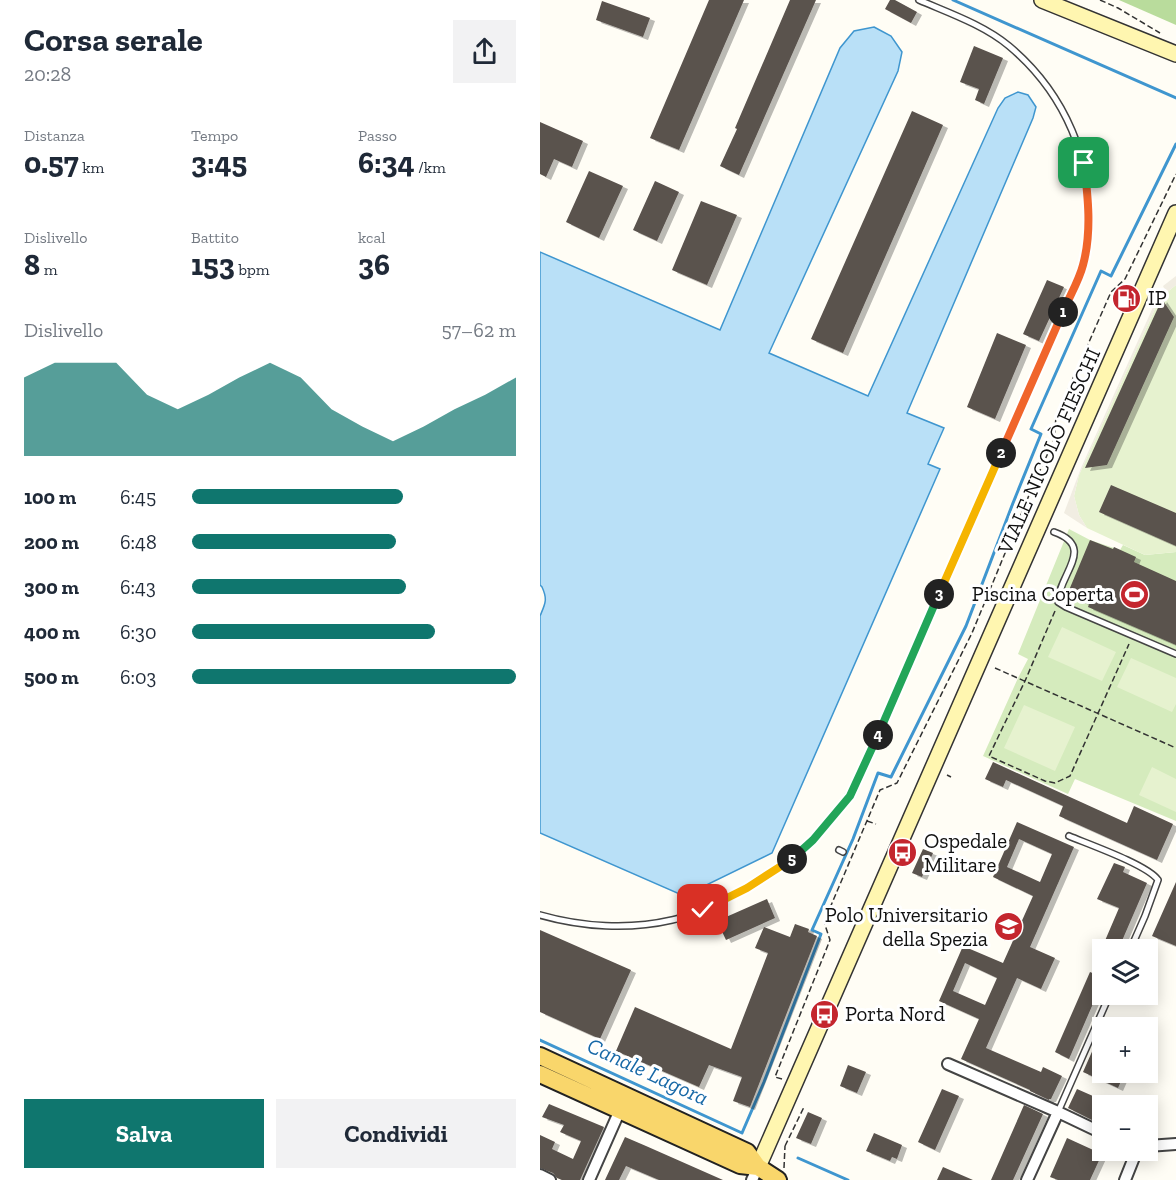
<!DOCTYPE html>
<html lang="it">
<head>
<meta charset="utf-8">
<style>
  body { margin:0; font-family:"Zilla Slab",serif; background:#f2f2f3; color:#1f2937; height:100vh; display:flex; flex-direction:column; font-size:22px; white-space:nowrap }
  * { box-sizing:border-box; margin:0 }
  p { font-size:20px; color:#747a83 }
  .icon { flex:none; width:33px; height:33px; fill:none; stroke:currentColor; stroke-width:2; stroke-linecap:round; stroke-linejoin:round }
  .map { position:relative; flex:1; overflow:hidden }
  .panel { display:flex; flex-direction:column; background:#fff; width:540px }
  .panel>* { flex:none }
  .buttons { position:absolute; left:552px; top:939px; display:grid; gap:12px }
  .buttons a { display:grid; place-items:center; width:66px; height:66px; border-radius:0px; background:#fff; box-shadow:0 3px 15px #0003; font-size:30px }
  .pin { position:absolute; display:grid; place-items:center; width:51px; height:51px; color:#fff; margin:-26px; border-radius:12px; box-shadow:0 3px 9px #0006 }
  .km { position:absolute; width:30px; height:30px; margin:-15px; border-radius:50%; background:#222; color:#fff; font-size:16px; line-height:30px; text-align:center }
  .round { display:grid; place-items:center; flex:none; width:63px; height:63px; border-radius:0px; background:#f2f2f3 }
  .summary { display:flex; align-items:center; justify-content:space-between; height:102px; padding:0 24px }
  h1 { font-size:33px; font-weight:700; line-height:45px }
  .metrics { display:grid; grid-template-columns:repeat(3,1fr); gap:9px; height:102px; padding:6px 24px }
  .metrics div { display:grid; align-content:center }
  .metrics b { font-size:30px; font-weight:700 }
  .metrics small { font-size:16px; font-weight:400 }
  .metrics p { font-size:16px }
  .chart { height:168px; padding:12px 24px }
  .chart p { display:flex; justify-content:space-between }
  .chart svg { width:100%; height:108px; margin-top:6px; fill:#0f766e; opacity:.7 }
  .primary-button { display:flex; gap:12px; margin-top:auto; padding:12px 24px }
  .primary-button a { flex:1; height:69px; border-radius:0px; background:#0f766e; color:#fff; font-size:24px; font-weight:700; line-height:69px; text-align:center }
  .primary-button a+a { background:#f2f2f3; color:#1f2937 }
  ul { padding:0 24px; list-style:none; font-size:20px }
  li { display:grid; grid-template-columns:96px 72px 1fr; align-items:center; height:45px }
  li i { height:15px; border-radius:8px; background:#0f766e }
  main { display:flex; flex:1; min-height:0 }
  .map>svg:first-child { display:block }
  .green { fill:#d5ebbd }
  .forest { fill:#b9dc9c }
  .pitch { fill:#e6f2cf }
  .plaza { fill:#f1ede2 }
  .water { fill:#b9e0f7; stroke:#3f96cf; stroke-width:1.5 }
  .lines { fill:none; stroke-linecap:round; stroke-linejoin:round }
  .stream { stroke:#3f96cf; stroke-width:3 }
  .building { fill:#5a524d; fill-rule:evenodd; filter:url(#shadow) }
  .service-casing { stroke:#444; stroke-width:8 }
  .minor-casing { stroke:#444; stroke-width:14 }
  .secondary-casing { stroke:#333; stroke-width:18 }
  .primary-casing { stroke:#222; stroke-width:20 }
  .path { stroke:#333; stroke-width:1.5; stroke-dasharray:6 3; stroke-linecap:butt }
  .service { stroke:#fff; stroke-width:5 }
  .minor { stroke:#fff; stroke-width:10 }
  .secondary { stroke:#fff6b0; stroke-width:15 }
  .primary { stroke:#f9d66b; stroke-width:16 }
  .split-1-casing { stroke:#fff; stroke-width:12 }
  .split-2-casing { stroke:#fff; stroke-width:12 }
  .split-3-casing { stroke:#fff; stroke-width:12 }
  .split-4-casing { stroke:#fff; stroke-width:12 }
  .split-5-casing { stroke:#fff; stroke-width:12 }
  .split-6-casing { stroke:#fff; stroke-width:12 }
  .split-1 { stroke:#f0652b; stroke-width:8 }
  .split-2 { stroke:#f0652b; stroke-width:8 }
  .split-3 { stroke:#f5b400; stroke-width:8 }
  .split-4 { stroke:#22a559; stroke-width:8 }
  .split-5 { stroke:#22a559; stroke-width:8 }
  .split-6 { stroke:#f5b400; stroke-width:8 }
  .labels { text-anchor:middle; stroke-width:6; stroke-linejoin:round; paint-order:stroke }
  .poi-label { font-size:21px; fill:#111; stroke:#fff; text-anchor:start }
  .street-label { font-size:21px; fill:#111; stroke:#fff }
  .water-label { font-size:22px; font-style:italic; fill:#1768a6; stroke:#fff }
</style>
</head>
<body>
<main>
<section class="panel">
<div class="summary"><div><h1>Corsa serale</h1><p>20:28</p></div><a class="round"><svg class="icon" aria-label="share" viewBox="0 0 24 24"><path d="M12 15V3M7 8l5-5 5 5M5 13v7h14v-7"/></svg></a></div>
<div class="metrics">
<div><p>Distanza</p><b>0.57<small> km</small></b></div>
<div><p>Tempo</p><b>3:45</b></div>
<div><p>Passo</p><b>6:34<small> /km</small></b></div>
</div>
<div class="metrics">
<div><p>Dislivello</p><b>8<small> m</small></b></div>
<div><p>Battito</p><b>153<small> bpm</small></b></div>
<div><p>kcal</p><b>36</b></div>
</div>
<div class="chart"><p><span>Dislivello</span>57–62 m</p>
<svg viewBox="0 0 160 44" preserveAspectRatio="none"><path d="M0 44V12L10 6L20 6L30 6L40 19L50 25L60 19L70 12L80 6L90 12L100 25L110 32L120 38L130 32L140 25L150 19L160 12V44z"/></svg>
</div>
<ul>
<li><b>100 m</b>6:45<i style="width:65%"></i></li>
<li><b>200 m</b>6:48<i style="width:63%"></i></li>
<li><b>300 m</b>6:43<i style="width:66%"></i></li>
<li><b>400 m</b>6:30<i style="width:75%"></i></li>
<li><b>500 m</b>6:03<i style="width:100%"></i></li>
</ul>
<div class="primary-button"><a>Salva</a><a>Condividi</a></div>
</section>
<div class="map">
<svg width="636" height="1180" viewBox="0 0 636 1180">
  <defs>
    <filter id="shadow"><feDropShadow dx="5" dy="3" stdDeviation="0" flood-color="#0004"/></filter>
  </defs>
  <rect width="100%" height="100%" fill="#fffdf5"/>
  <!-- green -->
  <path class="green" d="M529,529L550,540L580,550L583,545L605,555L636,552V821L535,779L528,794L443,756L478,678L488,659L478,654Z"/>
  <!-- forest -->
  <path class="forest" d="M579,0H636V25Z"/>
  <!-- pitch -->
  <path class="pitch" d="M636,285V552L605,555L547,528L539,515L534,496L539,475L620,298Z
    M522,627L576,652L562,681L508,657Z
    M591,658L636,678V704L632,712L577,687Z
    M484,705L535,727L515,771L464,748Z
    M612,767L636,779V812L599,795Z"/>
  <!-- plaza -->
  <path class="plaza" d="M636,276V285L620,298L539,475L534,496L539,515L547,528L524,513L541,468L618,296L625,290L623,286Z"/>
  <!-- water -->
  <path class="water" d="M334,27L351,36L362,52L358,71L229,353L328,396L458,108L465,98L478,92L488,95L496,107L493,118L367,413L404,428L388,464L400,469L232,853L144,896L0,833V616C5,604 8,600 2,587L0,585V252L180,330L300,48L314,31Z"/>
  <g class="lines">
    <!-- stream -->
    <path class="stream" d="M413,0L636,98
      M0,1040L202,1133L224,1082L281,934L272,930L313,839L338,773L351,777L426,626L473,503L501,434L491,429L561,271L571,276L636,144
      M258,1158L308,1180"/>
  </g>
  <!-- building -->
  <path class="building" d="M169,0H204L139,150L110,138Z
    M250,0H276L199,175L180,166L197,129L195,128Z
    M350,0H355L377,12L371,23L345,9Z
    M62,1L110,18L103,37L56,20Z
    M434,46L463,58L444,104L435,100L439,89L420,82Z
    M372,111L403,125L303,353L271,339Z
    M0,122L43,141L32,167L14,159L6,177L0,174Z
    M49,171L83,186L59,238L26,222Z
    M115,181L139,192L117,241L93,230Z
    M161,201L197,215L167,285L132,270Z
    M507,280L524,287L499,341L483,334Z
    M622,299L634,317L567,465L545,468Z
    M457,333L486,345L455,419L427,407Z
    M571,485L636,513V546L559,512Z
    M550,540L573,549L574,547L596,557L594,562L636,581V645L548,607L549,604L527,595Z
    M453,762L587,823L594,806L633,824L617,860L519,816L523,806L466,780L463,787L445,779Z
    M477,822L534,847L490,947L515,958L501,989L477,978L446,1048L501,1072L503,1067L522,1076L511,1099H509V1100L490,1091V1090L421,1059L439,1019L399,1001L423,946L463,963L493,896L453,877ZM479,839L512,854L500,882L467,867ZM425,963L457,978L445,1005L413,991Z
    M383,849L393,853L382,877L372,873Z
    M574,863L585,867L583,872L607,883L578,950H561L579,908L557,899Z
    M636,882V946L612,936Z
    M227,899L235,918L186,940L177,921Z
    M255,924L269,929L268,932L277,936L210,1107L193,1101L202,1077L169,1065L159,1087L76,1051L95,1007L191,1049L228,953L215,948L224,927L250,937Z
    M0,930L91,970L60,1039L0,1012Z
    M550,972L562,977V983L529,1059L515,1052Z
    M562,1029V1072H585L578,1088L543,1072Z
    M308,1065L326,1072L317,1093L300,1086Z
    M402,1089L419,1096L395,1150L378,1142Z
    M537,1089L562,1100V1125L528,1108Z
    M9,1104L64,1127L40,1180H22L17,1178L13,1173L0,1168V1135L15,1142L12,1149L33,1159L41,1141L20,1132L24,1125L2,1117Z
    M484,1105L503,1114L473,1180H451Z
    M268,1112L282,1118L271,1144L256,1138Z
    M334,1133L362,1145L357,1159L352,1157L350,1161L326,1151Z
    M85,1137L106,1146L183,1180H119L86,1166L79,1180H65Z
    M527,1138L562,1154L550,1180H518L510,1177Z
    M403,1167L433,1180H397Z"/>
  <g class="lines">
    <defs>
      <path id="service" d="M514,532C557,547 518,575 518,602L526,607L636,654
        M529,836C548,844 608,865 618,880L605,916L590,950
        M299,850L303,852
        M0,915C42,927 89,930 132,920C152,916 172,905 191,896C250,866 291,833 321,773L543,266C545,256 548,245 549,234C554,161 525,93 469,46C444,25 409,13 379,0
        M518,1112L570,994"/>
      <path id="minor" d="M408,1064L518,1112
        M608,1146L636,1144
        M0,1175L10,1180
        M49,1180L80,1110
        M212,1180L218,1167
        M487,1180L518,1112L562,1133
        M585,1180L597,1150"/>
      <path id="secondary" d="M502,0L636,54
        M218,1167L636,213"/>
      <path id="primary" d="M0,1056L207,1152L218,1167L238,1180
        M0,1074L200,1165L218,1167"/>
    </defs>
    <!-- service casing -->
    <use href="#service" class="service-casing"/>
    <!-- minor casing -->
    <use href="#minor" class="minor-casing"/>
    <!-- secondary casing -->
    <use href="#secondary" class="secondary-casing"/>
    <!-- primary casing -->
    <use href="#primary" class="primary-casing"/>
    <!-- path -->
    <path class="path" d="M560,0L578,8L620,33
      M515,611L485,681L449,756L505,781L515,783L530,776L589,644
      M455,668L636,748
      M407,775L411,777
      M327,821L336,824
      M242,1079L235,1077L290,940L284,922L340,790L357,783L432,633L492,488L514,440L516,417L571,292L585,279L636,174
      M245,1146L264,1107
      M244,1168L245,1146"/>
    <!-- service -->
    <use href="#service" class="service"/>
    <!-- minor -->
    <use href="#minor" class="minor"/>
    <!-- secondary -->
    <use href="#secondary" class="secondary"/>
    <!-- primary -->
    <use href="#primary" class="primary"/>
  </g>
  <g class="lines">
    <defs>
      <path id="split-1" d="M523,312C529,297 539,281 543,265C552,232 548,197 544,163"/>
      <path id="split-2" d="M461,453L523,312"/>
      <path id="split-3" d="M399,594L461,453"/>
      <path id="split-4" d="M338,735L399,594"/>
      <path id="split-5" d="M252,859L273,840L310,796L338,735"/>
      <path id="split-6" d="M163,910L207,888L252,859"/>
    </defs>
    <!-- split-1 casing -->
    <use href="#split-1" class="split-1-casing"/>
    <!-- split-2 casing -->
    <use href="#split-2" class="split-2-casing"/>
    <!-- split-3 casing -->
    <use href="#split-3" class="split-3-casing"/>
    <!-- split-4 casing -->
    <use href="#split-4" class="split-4-casing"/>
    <!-- split-5 casing -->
    <use href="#split-5" class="split-5-casing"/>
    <!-- split-6 casing -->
    <use href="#split-6" class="split-6-casing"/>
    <!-- split-1 -->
    <use href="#split-1" class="split-1"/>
    <!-- split-2 -->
    <use href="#split-2" class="split-2"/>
    <!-- split-3 -->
    <use href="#split-3" class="split-3"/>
    <!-- split-4 -->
    <use href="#split-4" class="split-4"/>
    <!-- split-5 -->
    <use href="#split-5" class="split-5"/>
    <!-- split-6 -->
    <use href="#split-6" class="split-6"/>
  </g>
  <!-- icons -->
  <defs>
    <symbol id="fuel-disc" viewBox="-11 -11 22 22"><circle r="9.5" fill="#c4262e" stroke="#fff"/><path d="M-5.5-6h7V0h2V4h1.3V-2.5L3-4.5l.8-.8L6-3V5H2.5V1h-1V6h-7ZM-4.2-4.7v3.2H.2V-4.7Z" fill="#fff"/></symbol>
    <symbol id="stadium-disc" viewBox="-11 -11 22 22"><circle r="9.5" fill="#c4262e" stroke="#fff"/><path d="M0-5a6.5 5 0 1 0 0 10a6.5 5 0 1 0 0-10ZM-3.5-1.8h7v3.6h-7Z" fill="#fff"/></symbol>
    <symbol id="bus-disc" viewBox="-11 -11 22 22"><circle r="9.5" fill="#c4262e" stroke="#fff"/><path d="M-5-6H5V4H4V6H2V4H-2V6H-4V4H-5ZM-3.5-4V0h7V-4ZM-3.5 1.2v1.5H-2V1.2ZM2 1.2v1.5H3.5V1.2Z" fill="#fff"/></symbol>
    <symbol id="university-disc" viewBox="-11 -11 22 22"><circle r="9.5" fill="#c4262e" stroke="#fff"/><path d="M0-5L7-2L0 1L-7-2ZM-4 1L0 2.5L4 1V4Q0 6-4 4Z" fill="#fff"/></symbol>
  </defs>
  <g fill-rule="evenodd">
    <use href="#fuel-disc" x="570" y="282" width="33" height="33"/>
    <use href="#stadium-disc" x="578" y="578" width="33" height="33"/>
    <use href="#bus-disc" x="346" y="836" width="33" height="33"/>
    <use href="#university-disc" x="452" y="910" width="33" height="33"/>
    <use href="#bus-disc" x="268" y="998" width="33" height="33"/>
  </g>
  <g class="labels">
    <!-- poi labels -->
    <g class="poi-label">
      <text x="608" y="305">IP</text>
      <text x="574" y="601" text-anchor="end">Piscina Coperta</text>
      <text x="384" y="848">Ospedale<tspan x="384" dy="24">Militare</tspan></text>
      <text x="448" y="922" text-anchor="end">Polo Universitario<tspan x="448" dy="24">della Spezia</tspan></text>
      <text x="305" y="1021">Porta Nord</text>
    </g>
    <!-- street labels -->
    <g class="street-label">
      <text transform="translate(509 451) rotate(-66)" y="7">VIALE NICOLÒ FIESCHI</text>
    </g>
    <!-- water labels -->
    <g class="water-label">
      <text transform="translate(108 1071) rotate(25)" y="8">Canale Lagora</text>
    </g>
  </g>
</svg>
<div class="buttons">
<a><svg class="icon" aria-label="layers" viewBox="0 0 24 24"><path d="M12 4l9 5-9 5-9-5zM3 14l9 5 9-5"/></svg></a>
<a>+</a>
<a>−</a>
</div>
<div class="pin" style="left:544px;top:163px;background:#1e9e55"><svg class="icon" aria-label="arrive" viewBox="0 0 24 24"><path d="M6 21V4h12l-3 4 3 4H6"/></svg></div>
<div class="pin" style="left:163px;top:910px;background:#d93025"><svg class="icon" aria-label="check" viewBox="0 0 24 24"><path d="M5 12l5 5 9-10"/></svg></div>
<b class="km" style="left:523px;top:312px">1</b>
<b class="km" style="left:461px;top:453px">2</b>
<b class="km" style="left:399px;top:594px">3</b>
<b class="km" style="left:338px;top:735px">4</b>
<b class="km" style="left:252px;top:859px">5</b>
</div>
</main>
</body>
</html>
